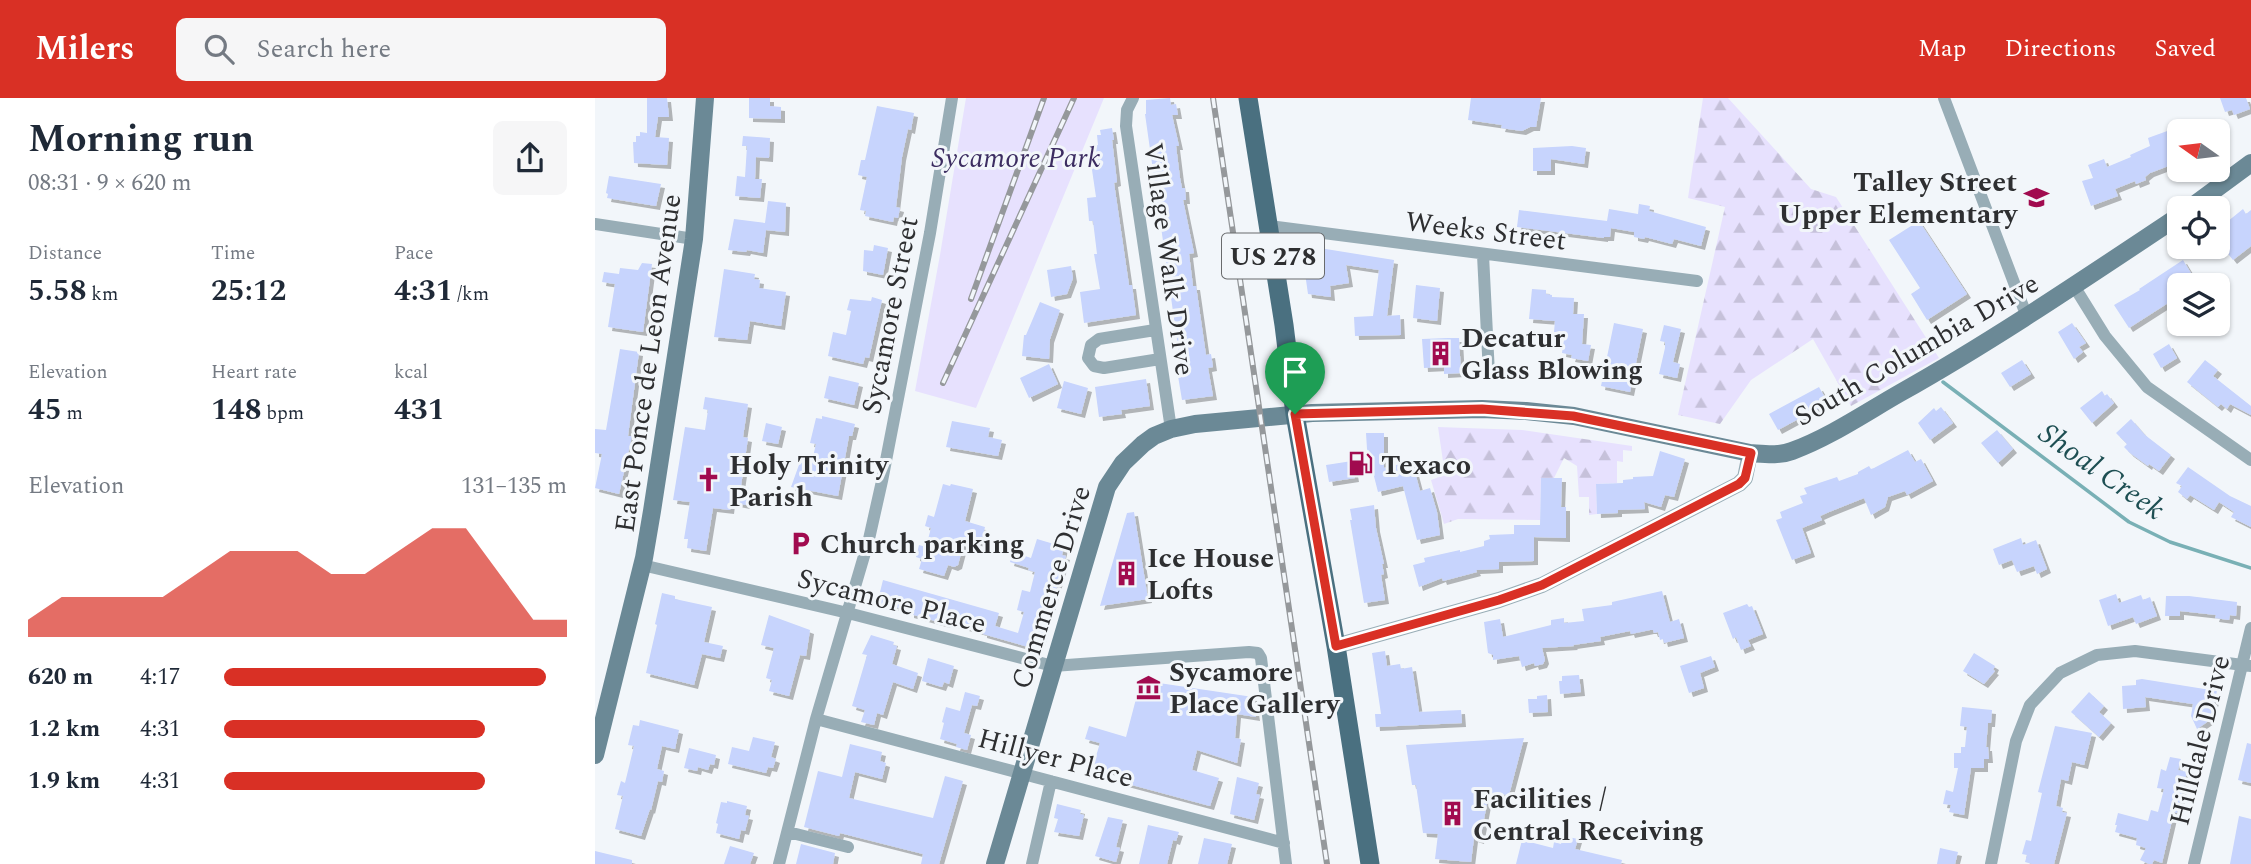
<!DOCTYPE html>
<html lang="en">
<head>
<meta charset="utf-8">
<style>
  body { margin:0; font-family:Spectral,serif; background:#f6f6f7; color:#1f2937; height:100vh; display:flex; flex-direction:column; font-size:26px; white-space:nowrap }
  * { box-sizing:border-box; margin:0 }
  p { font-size:23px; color:#747a83 }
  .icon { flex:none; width:38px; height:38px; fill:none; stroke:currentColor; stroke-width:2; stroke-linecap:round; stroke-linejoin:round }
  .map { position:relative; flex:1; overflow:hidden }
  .details { display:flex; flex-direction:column; background:#fff; width:595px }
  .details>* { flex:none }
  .needle { width:46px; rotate:284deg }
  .tools { position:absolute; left:1572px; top:21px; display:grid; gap:14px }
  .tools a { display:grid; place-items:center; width:63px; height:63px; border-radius:10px; background:#fff; box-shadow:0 2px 5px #0004; font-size:35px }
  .pin { position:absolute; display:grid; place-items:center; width:60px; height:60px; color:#fff; margin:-72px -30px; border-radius:50% 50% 50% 0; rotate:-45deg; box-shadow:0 0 7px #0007 }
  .pin .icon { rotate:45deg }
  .round { display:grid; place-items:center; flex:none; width:74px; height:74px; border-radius:10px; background:#f6f6f7 }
  .head { display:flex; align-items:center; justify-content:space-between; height:119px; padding:0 28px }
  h1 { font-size:38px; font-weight:700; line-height:52px }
  .figures { display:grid; grid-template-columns:repeat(3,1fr); gap:10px; height:119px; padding:7px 28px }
  .figures div { display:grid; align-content:center }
  .figures b { font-size:30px; font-weight:700 }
  .figures small { font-size:19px; font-weight:400 }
  .figures p { font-size:19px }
  .chart { height:196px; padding:14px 28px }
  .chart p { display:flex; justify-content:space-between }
  .chart svg { width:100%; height:126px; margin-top:7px; fill:#d93025; opacity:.7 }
  ul { padding:0 28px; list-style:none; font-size:23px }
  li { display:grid; grid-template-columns:112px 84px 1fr; align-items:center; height:52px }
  li i { height:18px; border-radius:9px; background:#d93025 }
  header { display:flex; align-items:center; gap:42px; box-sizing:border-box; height:98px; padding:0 35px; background:#d93025; color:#fff }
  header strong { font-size:33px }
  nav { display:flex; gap:38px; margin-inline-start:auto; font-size:24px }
  .search { width:490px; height:63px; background:#f6f6f7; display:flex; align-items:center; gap:18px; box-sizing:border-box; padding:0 24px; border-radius:10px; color:#747a83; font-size:26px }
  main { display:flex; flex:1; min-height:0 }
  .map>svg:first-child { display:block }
  .forest { fill:url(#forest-firs) }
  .park { fill:#e7e1fe }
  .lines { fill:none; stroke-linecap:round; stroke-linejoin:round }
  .stream { stroke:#79b0b5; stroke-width:3.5 }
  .building { fill:#c7d4fd; filter:url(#shadow) }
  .minor { stroke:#98adb6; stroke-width:12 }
  .tertiary { stroke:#98adb6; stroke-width:16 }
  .secondary { stroke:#6b8996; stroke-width:18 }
  .primary { stroke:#4a7080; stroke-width:19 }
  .rail-casing { stroke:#95989b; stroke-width:6 }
  .rail { stroke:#f2f6fa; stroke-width:3.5; stroke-dasharray:10; stroke-linecap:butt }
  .route-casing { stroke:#fff; stroke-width:14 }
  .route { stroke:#d93025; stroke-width:9 }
  .labels { text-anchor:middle; stroke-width:6; stroke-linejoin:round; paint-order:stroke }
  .shield { fill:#f2f6fa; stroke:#696b6d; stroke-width:2 }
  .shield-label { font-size:26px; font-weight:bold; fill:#2e2f31 }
  .park-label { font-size:28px; font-style:italic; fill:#3c2d61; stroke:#f2f6fa }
  .poi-label { font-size:28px; font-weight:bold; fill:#2e2f31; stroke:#f2f6fa; text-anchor:start }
  .street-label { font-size:28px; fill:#2e2f31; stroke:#f2f6fa }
  .water-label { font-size:30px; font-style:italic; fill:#1e4f53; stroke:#f2f6fa }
</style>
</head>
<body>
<header>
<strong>Milers</strong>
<div class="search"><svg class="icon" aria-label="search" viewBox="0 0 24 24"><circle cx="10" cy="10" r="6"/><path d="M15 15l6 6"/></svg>Search here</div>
<nav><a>Map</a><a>Directions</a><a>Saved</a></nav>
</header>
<main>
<section class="details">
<div class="head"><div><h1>Morning run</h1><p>08:31 · 9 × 620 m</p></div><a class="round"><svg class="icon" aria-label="share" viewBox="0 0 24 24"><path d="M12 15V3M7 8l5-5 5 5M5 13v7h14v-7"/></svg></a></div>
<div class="figures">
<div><p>Distance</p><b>5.58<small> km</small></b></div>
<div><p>Time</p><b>25:12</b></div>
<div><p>Pace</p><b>4:31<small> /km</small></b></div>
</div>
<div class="figures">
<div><p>Elevation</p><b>45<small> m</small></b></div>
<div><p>Heart rate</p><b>148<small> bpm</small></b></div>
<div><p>kcal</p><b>431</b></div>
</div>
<div class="chart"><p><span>Elevation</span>131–135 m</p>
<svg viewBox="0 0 160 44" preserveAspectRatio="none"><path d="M0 44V38L10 30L20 30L30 30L40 30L50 22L60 14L70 14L80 14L90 22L100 22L110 14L120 6L130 6L140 22L150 38L160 38V44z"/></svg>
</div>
<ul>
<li><b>620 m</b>4:17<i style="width:94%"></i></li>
<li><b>1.2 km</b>4:31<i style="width:76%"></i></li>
<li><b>1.9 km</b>4:31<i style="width:76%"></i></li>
</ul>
</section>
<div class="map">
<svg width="1656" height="766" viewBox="0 0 1656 766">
  <defs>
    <pattern id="forest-firs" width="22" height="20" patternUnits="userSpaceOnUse" patternTransform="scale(1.75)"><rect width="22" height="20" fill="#e7e1fe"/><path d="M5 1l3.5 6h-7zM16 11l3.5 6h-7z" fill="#c6c1da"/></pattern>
    <filter id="shadow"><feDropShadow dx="4" dy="4" stdDeviation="0" flood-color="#0004"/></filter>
  </defs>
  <rect width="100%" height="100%" fill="#f2f6fa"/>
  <!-- forest -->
  <path class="forest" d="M1108,0H1133L1216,91L1241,99L1344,260L1256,308L1218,241L1156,282L1125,326L1083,317L1130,109L1093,100Z
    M843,329L927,332L1037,348V353L1028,352V364L1022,363V385L1001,386L1002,416L994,417V399H984L982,368L969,360L959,380H946L945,422L863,421L849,426L836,382L850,377Z"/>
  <!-- park -->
  <path class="park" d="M371,0H509L381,310L320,293L345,157Z"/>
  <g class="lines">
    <!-- stream -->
    <path class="stream" d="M1348,284L1534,424L1575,444L1656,470"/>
  </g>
  <!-- building -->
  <path class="building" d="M52,0H72L74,19H63L60,39L74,40L72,67L39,65L38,44H41V38H45V34L52,35Z
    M154,0H175V8L186,9V21L154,20Z
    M575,0L576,7L581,6L583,17H577L584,48H581L585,80L587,90H590L591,102H588L599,155L594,156L598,188H601L611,257L616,256L618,269L613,270L618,298L587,302L583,278L587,277L550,16H551V2Z
    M876,0H946L941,29H935L927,33L906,30L907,27L873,22Z
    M1625,0H1651L1655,11L1639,17L1637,12L1630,14Z
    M282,8L319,15L316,32L313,31L307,59L301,109L305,110L303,120L299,119L298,124L270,118L271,113L265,112L272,79L263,77L266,62H270Z
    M517,30L519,42H517L522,84L519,85L534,187H537L541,217L489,225L485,194L505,191L499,156H502L498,123H494L492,100L501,99L496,65L499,64L497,48L503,47L502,37H506L505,32Z
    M1575,32L1584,57V64L1555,75L1550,79L1551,82L1541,86L1540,83L1520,91L1523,98L1496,108L1487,83L1498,80L1493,67L1509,61L1512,69L1536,59L1535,57L1555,48L1553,40Z
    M148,38L175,40L174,60L161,59L160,81H167L165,100L140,98L142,78L150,79L152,48H147Z
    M977,48L991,50L989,66L956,61V73H938V50Z
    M14,78L66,86L61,108L12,100L13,96L11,95Z
    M173,103L191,105L190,134L171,132L168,155L152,152L151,154L133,152L139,121L170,125Z
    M1044,106L1055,108L1054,113L1111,129L1106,148L1079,141L1077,146L1050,139L1049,141L1039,139V134L1016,130L1015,139H1009V140L922,129L924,112L1012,123L1014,111L1043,116Z
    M1648,111L1651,116L1656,112V148L1638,162L1622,142V132Z
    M1324,123L1372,196L1332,222L1316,196L1325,190L1294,142Z
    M279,147L293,150L288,177L268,173L269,152L278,153Z
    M706,147L799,162L792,218L805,217L806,237L760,238L759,219L778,218L784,172L751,167L754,185L735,188L736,199L713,196Z
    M1588,162L1603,187H1584V198L1534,230L1519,207L1545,192L1544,191Z
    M47,165L57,166L48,234L13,229L20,186L7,184L9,174L24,176L25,170L43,172Z
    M476,168L478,180L472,196L456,199L452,172Z
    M129,171L160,176L159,181L165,182L164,190L191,194L186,228L155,223L152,242L119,239Z
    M821,187L845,190L842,223L818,220Z
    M937,191L951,192V196L957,197V199L979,200L978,216H989L987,246L996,247L993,263L976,260L977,257L967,255L970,235L959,234L960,223L934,221Z
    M277,199L287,202L274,260L270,259L268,266L233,258L238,234L251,237L256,213L252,212L255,201L276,203Z
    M445,204L465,212L455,241L454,261L427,258L429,237H431Z
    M1019,225L1048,231L1035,294L1006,288Z
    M1477,225L1491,245L1484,249L1488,254L1479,261L1463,234Z
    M1069,227L1086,231L1078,264L1085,266L1082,280L1064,276L1070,250V244L1065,243Z
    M853,240H864L866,275L849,276V269L829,270L827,241Z
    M1574,246L1582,260L1566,270L1558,256Z
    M25,251L44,254L33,338H37L24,396L0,390L7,356L0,355V331L11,332Z
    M1427,262L1436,276L1415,289L1406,275Z
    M1610,262L1623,272L1618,278L1656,308V317L1635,306L1632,311L1626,306L1623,309L1592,284Z
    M454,266L463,286L434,300L425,280Z
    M234,278L264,285L259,307L229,300Z
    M551,281L555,308L526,312L527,316L504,319L500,289Z
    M469,283L493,290L486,316L462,310Z
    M1224,289L1233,305L1183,332L1174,316Z
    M1507,293L1510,298L1512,296L1519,305L1497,325L1485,310Z
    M110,299L153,306L148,339L153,340L146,388L154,390L151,407L136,404L135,412L118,410L111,453L92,450L93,441H89L95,404L78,402L90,329L110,332L113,312L108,311Z
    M1346,309L1358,325L1335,342L1323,325L1339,310L1341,313Z
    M227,318L260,326L257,338H254L243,398L196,389L205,364L216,367L221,346L215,345L221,320L227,321Z
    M1536,321L1550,337L1576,357L1564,373L1554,366L1553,368L1535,355L1529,349L1532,346L1521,335Z
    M357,323L395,330L393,339L407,342L403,358L351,349Z
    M171,325L187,329L183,346L167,343Z
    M1402,332L1418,351L1403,365L1386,345Z
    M771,335H789V370L817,363L825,393L835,390L842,414L845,437L822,442L808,388L783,394L772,351Z
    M1313,352L1320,364L1326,361L1338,383L1312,397L1310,393L1293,399L1290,409L1276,417L1269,400L1234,414L1225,418L1227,422L1207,430L1216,455L1197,462L1181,422L1187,420L1185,414L1208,405L1205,398L1212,396L1209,390L1242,379L1244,383L1263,376V374L1274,368L1276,371L1279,370Z
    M1065,353L1090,361L1079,399L1070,397L1066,409L1049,404L1050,411L1023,412V415L1002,416L1001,386L1028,385V382L1038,381V379L1058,378Z
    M757,363L760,380L734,384L731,367Z
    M1593,369L1635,398L1656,408V429L1636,419L1639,414L1624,404L1619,412L1595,397L1592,401L1583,394L1587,388L1581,385Z
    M946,380H967L966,409H971V440L939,439V463L904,464V471L881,472L882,474L848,483L847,480L824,489L818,467L830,464L829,460L865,452V454L889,448V443L895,441L894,437L919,436V427H945Z
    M348,386L355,388L356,386L378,391L370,423L390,429L386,445L370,441L363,467L359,469L353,467L349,478L324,471L327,461L321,459L324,447L331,449L336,430L330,428L333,417L339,419Z
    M779,407L781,430L789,466H787L789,476L786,477L790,502L769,505L755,422H757L755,411Z
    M539,414L553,501L505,508L532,415Z
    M1426,440L1428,447L1441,442L1452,471L1442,476L1439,468L1422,474L1417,462L1404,467L1398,451Z
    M442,441L469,449L467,457L471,458L446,544L443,543L440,551L388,536V534L352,524L351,526L315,516V513L293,507L292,509L282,506L288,482L404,515L400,528L423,535L429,514L422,512L427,492L435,494L440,474L433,472L434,470L415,464L418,454L436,460Z
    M1067,493L1075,524L1084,521L1089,540L1069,545L1068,541L1065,542L1063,534L1059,535L1058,532H1055L1036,536L1035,533L1005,539L1006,543L978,547L979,548L947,550L950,562L948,566L940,568L939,565L927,569L924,558L898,562V557L893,555L889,524L905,521L908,539L956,527V522L969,520V525L989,523L987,511L1017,507V504Z
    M67,495L80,498V501L117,509L109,544L128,548L125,560L107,556L99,587L51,575L62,527L60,526Z
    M1521,496L1524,505L1546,497L1548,502L1555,499L1562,518L1541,526L1538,519L1513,528L1504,502Z
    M1571,498H1594L1642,504L1641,518L1635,517L1634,522L1620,520L1621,517L1585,513V518H1570Z
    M1152,506L1154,509L1157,508L1168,536L1153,542L1156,548L1146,552L1141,539L1138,541L1128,515Z
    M174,517L215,532L211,558L205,557L194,598L174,593L177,582L171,580L179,550L166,547Z
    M276,537L299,544L298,547L302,548L297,566L323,575L318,591L298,584L288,617L282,615L279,627L266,624L270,612L257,608L272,557L267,556Z
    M790,553L792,568L805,566L806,571L817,569L824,614L866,612L867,625L781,629L780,616H786L777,555Z
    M1379,555L1400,568L1398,572L1400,573L1389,586L1368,573Z
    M1116,558L1120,569L1105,575L1109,590L1094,595L1085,568Z
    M333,560L359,568L354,586L349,584L347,589L327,583Z
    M984,577L986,594L965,596L964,583H967V578Z
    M547,578L565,583L564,585L658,599L661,619L642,616L640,640L646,641L642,665L602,652L597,672L624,680L615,708L522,683L524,676L498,668L505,645L490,641L494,628L531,639Z
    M1547,581L1622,593L1615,622L1602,631L1596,618L1598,606L1550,599L1551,609L1528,611L1527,588L1541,587V582Z
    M370,594L385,598L382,608L377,607L369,635L376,637L372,652L361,649L362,646L345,641L349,625L347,624L351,609L365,613Z
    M1494,594L1509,608L1504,614L1516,625L1504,639L1476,614Z
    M952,597L953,614L934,615L933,601H942V598Z
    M1367,609L1397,612L1396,625H1393L1391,649H1393L1394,661H1389V670H1376L1369,717L1354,714L1356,707L1348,706L1351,692L1358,694L1363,670H1359V655H1366V649H1370L1372,629L1365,628Z
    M45,622L84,632L80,651L67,648L62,671L69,673L67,684L63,683L56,712L55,711L46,738L20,731L28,698L22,697L26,683L30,685L39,648L33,647L38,627L44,628Z
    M1460,628L1497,635L1489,667L1477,664L1473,683L1466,681L1461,708L1468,710L1467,714L1472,715L1459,766H1437L1430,764L1432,757L1427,756L1431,742L1436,743L1447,695L1443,694Z
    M158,639L180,644L176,659L181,661L178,670L173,669L171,675L133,666L137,649L154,653Z
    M929,640L914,697L894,695L885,742L879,740L876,764L840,761L843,736L828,735L821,687H817L811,647Z
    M1652,645L1656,646V685L1643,682Z
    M255,646L287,654L285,663L291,665L287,681L260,674L254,700L338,720L350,678L368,683L344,766H326L328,756L245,735L244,738L209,729L223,673L247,679Z
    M94,650L121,657L119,667L115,666L113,672L103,669L102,673L89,670Z
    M1575,659L1586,661L1583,672L1592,674L1582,715L1579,714L1567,765L1559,762L1557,766H1554L1545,762L1551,750L1541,747L1542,740L1520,734L1522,727H1520L1523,715L1553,723L1556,712L1563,714L1569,691L1562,690L1566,671L1571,673Z
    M642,679L664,685L661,696L665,697L659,722L635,716Z
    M132,703L152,708L150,717L154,718L150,733L146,732L144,741L121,735L123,726L121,725L126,704L132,705Z
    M462,706L486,712L485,716L489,717L484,738L459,734L463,721L459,720Z
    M1644,718L1656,721V766H1635Z
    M513,719L528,722L521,749L525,750L521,764L500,758Z
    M553,727L584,734L581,743L578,742L572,766H544Z
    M968,738L983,741L980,751L1027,762L1026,766H921L927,742L958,750L959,744L966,746Z
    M609,740L637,746L632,766H603Z
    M206,746L240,755L238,766H201Z
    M135,748L159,755L155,766H129Z
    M1345,750L1363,754L1360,766H1342Z
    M0,753L37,762V766H0Z"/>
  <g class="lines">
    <!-- minor -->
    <path class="minor" d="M538,0L532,12L531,28L576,331
      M1349,0L1432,219
      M0,126L99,141
      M674,128L1102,183
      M888,157L894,276
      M1479,188L1510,238L1552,289L1656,362
      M560,232L504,241L496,247L493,260L499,268L509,270L565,261
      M47,467L253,515L458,568L654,554L663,555L666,560L691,766
      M221,621L689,745
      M193,734L253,749
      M184,766L221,621L274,441L287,383L335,135L357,0
      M437,766L456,683
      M1396,766L1421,643L1435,607L1465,575L1502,557L1540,553L1656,568
      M1599,766L1656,530"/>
    <!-- tertiary -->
    <path class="tertiary" d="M741,548L904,502L947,487L1144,386L1150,380L1155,355"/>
    <!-- secondary -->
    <path class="secondary" d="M1595,110L1656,65
      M0,657L49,460L57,413L99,141L110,0
      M400,766L512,389L528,365L548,346L559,338L576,331L600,326L717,315L887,311L931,313L979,318L1155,355C1170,356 1184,358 1197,353C1235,339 1270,315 1305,295C1401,241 1492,179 1584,118"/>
    <!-- primary -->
    <path class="primary" d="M653,0L689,227L700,316L741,548L775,766"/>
    <defs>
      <path id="rail" d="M618,0L732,766
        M376,201L449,0
        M348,285L479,0"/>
    </defs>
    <!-- rail casing -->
    <use href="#rail" class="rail-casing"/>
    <!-- rail -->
    <use href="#rail" class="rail"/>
  </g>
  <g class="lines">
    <defs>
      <path id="route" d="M887,311L978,318L1156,355L1150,380L1144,386L947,487L904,502L741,548L700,316Z"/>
    </defs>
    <!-- route casing -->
    <use href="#route" class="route-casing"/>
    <!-- route -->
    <use href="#route" class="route"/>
  </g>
  <!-- icons -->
  <defs>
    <symbol id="school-bare" viewBox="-9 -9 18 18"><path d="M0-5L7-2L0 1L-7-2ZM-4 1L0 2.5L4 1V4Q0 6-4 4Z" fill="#a10b4f" stroke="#f2f6fa" stroke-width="2.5" paint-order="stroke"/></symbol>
    <symbol id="building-bare" viewBox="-9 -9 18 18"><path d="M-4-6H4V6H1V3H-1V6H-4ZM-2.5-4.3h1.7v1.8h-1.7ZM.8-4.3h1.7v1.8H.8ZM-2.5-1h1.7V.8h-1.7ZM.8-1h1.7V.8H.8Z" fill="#a10b4f" stroke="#f2f6fa" stroke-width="2.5" paint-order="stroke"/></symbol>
    <symbol id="fuel-bare" viewBox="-9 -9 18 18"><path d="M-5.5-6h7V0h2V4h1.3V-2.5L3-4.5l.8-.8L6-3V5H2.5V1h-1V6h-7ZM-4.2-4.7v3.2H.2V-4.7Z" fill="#a10b4f" stroke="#f2f6fa" stroke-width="2.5" paint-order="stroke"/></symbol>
    <symbol id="church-bare" viewBox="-9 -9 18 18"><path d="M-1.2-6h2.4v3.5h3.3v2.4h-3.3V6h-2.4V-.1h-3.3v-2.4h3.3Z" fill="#a10b4f" stroke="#f2f6fa" stroke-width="2.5" paint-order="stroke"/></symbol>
    <symbol id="parking-bare" viewBox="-9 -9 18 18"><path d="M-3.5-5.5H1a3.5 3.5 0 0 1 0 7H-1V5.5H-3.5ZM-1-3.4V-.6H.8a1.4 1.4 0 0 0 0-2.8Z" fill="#a10b4f" stroke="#f2f6fa" stroke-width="2.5" paint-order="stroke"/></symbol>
    <symbol id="museum-bare" viewBox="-9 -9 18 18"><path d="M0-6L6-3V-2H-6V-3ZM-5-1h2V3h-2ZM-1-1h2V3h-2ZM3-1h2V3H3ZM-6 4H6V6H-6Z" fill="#a10b4f" stroke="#f2f6fa" stroke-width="2.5" paint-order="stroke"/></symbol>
  </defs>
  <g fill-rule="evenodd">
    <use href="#school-bare" x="1424" y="82" width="35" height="35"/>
    <use href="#building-bare" x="828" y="238" width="35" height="35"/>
    <use href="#fuel-bare" x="748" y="348" width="35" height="35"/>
    <use href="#church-bare" x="96" y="364" width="35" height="35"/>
    <use href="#parking-bare" x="188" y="428" width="35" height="35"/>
    <use href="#building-bare" x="514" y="458" width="35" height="35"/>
    <use href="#museum-bare" x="536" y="572" width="35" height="35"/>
    <use href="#building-bare" x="840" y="698" width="35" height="35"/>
  </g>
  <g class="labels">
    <!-- shield labels -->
    <rect class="shield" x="627" y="135.5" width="102" height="45" rx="5"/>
    <g class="shield-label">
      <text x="678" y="167">US 278</text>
    </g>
    <!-- park labels -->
    <g class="park-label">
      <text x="421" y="69">Sycamore Park</text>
    </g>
    <!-- poi labels -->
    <g class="poi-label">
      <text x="1422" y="93" text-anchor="end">Talley Street<tspan x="1422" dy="32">Upper Elementary</tspan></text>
      <text x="866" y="249">Decatur<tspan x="866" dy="32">Glass Blowing</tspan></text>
      <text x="134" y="376">Holy Trinity<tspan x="134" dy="32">Parish</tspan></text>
      <text x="786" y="376">Texaco</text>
      <text x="225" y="455">Church parking</text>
      <text x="552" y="469">Ice House<tspan x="552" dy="32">Lofts</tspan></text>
      <text x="574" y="583">Sycamore<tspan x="574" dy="32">Place Gallery</tspan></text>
      <text x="878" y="710">Facilities /<tspan x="878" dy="32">Central Receiving</tspan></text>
    </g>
    <!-- street labels -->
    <g class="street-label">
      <text transform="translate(891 132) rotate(7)" y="10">Weeks Street</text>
      <text transform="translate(575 161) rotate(82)" y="10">Village Walk Drive</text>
      <text transform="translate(294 217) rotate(-79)" y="10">Sycamore Street</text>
      <text transform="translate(1321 251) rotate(-30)" y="10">South Columbia Drive</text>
      <text transform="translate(52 265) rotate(-82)" y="10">East Ponce de Leon Avenue</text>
      <text transform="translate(455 489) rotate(-73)" y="10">Commerce Drive</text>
      <text transform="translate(297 502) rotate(14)" y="10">Sycamore Place</text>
      <text transform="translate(1604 642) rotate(-76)" y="10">Hilldale Drive</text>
      <text transform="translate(461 659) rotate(15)" y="10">Hillyer Place</text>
    </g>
    <!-- water labels -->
    <g class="water-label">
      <text transform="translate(1507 373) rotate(35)" y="10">Shoal Creek</text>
    </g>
  </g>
</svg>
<div class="tools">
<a><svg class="needle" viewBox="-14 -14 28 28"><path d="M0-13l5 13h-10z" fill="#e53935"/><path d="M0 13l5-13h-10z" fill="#747a83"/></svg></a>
<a><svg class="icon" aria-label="locate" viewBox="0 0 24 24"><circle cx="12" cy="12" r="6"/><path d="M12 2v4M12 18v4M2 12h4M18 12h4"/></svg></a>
<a><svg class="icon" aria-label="layers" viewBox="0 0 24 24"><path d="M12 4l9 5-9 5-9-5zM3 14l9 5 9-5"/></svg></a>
</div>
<div class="pin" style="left:700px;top:316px;background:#1e9e55"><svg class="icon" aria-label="arrive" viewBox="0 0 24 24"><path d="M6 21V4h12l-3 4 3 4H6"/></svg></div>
</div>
</main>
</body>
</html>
